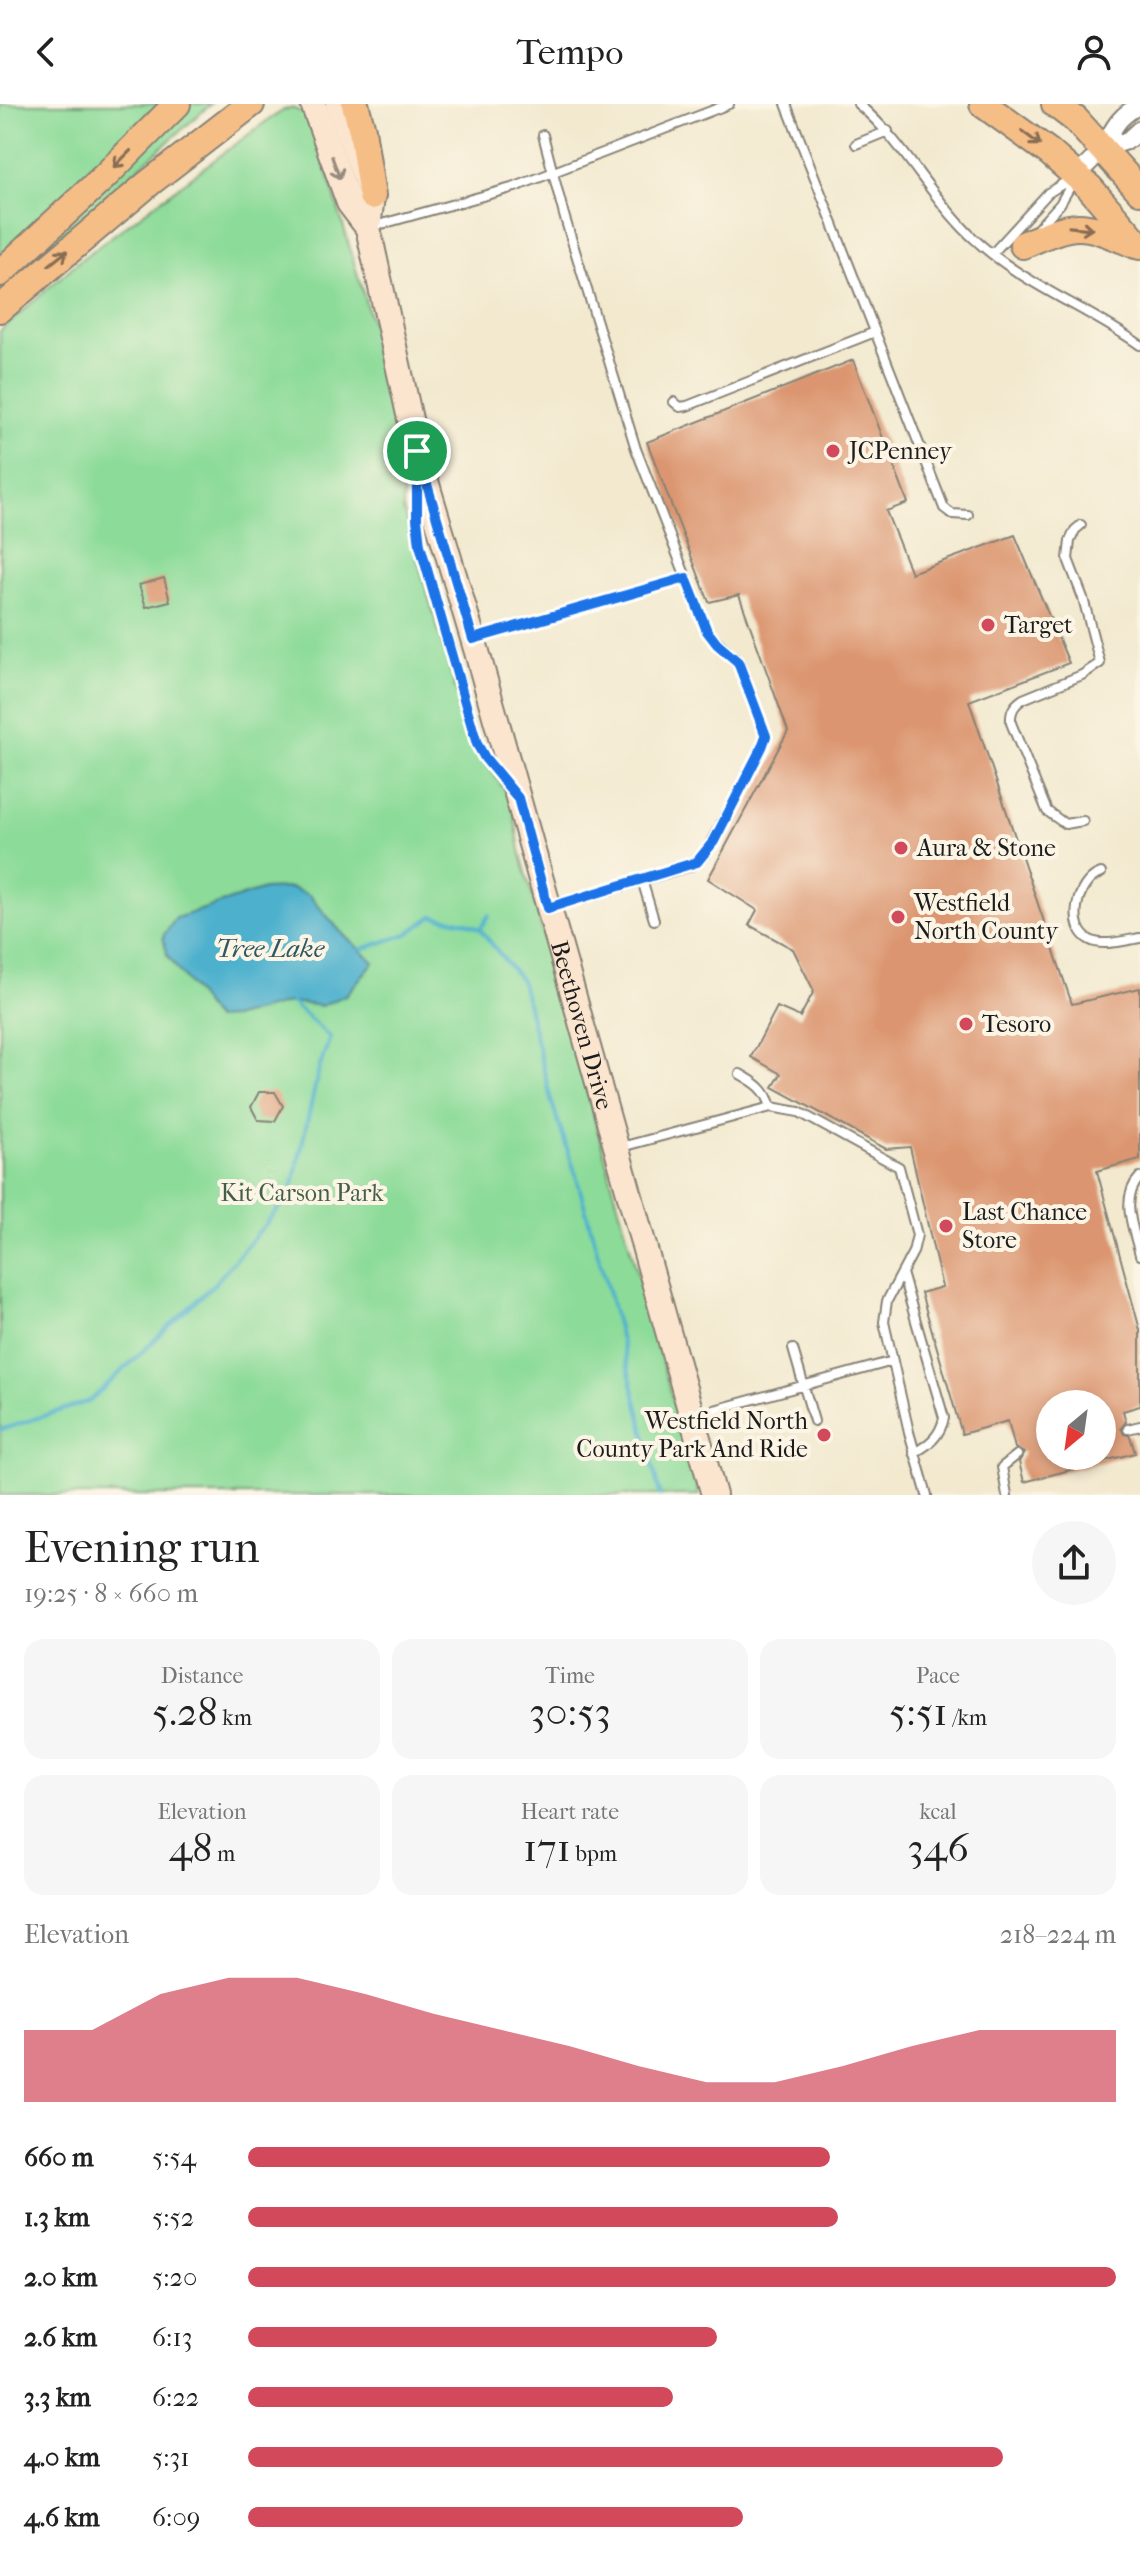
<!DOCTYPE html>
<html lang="en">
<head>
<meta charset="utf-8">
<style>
  body { margin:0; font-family:"IM FELL French Canon",serif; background:#f6f6f6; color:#222; height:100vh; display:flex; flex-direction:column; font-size:30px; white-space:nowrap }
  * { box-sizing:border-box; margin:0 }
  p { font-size:26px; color:#767676 }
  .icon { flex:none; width:44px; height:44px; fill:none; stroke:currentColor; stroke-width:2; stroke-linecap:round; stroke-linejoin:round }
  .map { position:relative; height:1391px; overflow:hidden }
  .sheet { display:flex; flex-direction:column; background:#fff; flex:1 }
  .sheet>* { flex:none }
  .needle { width:52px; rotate:209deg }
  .buttons { position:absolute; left:1036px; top:1286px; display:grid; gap:16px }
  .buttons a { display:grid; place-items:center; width:80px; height:80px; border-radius:50%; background:#fff; box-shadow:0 4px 12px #0003; font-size:40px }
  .pin { position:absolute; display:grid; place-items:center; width:68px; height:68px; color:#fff; margin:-34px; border:4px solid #fff; border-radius:50%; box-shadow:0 2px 8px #0007 }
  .round { display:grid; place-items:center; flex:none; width:84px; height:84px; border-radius:42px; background:#f6f6f6 }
  .overview { display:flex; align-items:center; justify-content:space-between; height:136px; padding:0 24px }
  h1 { font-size:44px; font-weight:600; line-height:60px }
  .figures { display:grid; grid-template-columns:repeat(3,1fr); gap:12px; height:136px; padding:8px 24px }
  .figures div { display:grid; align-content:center; border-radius:20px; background:#f6f6f6; text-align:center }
  .figures b { font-size:40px; font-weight:600 }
  .figures small { font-size:22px; font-weight:400 }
  .figures p { font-size:22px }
  .chart { height:224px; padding:16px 24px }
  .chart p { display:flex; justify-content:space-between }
  .chart svg { width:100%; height:144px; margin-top:8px; fill:#d1495b; opacity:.7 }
  ul { padding:0 24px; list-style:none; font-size:26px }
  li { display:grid; grid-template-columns:128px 96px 1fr; align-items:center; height:60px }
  li i { height:20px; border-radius:10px; background:#d1495b }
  header { display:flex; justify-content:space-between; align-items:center; height:104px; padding:0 24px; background:#fff; font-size:36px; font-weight:600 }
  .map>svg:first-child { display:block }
  .green { fill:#8cdb99; stroke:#547c5a; stroke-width:2 }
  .water { fill:#4eb1cd; stroke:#356674; stroke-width:2 }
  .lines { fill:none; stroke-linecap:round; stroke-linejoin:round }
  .stream { stroke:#4eb1cd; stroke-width:4 }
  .building { fill:#db956f; fill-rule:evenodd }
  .lane-casing { stroke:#878276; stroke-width:12 }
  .street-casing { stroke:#878276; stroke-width:20 }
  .secondary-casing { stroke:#878276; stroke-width:28 }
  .primary-casing { stroke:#878276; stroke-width:30 }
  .lane { stroke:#fff; stroke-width:8 }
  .street { stroke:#fff; stroke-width:16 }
  .secondary { stroke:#fbe5cf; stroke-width:24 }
  .primary { stroke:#f6be87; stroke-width:26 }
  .oneway { stroke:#896d52 }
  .oneway2 { stroke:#978b7e }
  .route-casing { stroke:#fff; stroke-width:16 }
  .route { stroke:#1a73e8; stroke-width:10 }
  .poi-dot { fill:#d1495b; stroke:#fcf5e5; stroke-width:3 }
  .labels { text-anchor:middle; stroke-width:8; stroke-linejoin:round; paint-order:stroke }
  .poi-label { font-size:24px; fill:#1c1c1c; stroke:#fcf5e5; text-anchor:start }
  .street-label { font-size:24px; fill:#1c1c1c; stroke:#fcf5e5 }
  .park-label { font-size:24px; fill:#435f48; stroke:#fcf5e5 }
  .water-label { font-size:26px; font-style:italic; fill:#305863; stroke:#fcf5e5 }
</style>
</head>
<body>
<header><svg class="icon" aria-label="back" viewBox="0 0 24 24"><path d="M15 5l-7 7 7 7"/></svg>Tempo<svg class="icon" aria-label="person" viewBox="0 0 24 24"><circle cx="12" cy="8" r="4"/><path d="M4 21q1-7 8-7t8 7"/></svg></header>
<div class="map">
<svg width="1140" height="1391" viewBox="0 0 1140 1391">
  <rect width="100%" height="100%" fill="#fcf5e5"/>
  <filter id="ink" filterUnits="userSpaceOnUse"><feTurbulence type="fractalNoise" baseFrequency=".0125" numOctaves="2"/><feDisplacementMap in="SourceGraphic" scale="16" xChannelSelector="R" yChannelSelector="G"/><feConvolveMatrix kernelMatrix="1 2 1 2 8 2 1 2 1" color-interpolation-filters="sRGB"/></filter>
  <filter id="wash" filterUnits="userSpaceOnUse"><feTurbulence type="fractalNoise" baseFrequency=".006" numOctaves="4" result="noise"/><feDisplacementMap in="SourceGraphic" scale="32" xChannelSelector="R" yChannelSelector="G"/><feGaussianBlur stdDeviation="1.8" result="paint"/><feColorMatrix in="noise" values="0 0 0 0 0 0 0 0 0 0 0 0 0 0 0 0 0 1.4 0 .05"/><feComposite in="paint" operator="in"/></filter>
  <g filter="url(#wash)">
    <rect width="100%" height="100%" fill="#f2e9cf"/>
    <!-- green -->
    <path class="green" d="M0,0H211L0,186Z
      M292,4L304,9L317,32L403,326V405L471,638L512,696L520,747L699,1391H0V227L80,156L264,19L284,6Z"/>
    <!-- water -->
    <path class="water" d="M291,784L309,791L341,828L374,858L346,891L321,902L291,898L232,914L215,915L167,851L163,832L176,814L264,785Z"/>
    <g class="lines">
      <!-- stream -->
      <path class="stream" d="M480,825L489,811
        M362,845L407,830L433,812L466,818L480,825L522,878L551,996L576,1071L611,1197L660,1391
        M0,1326L90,1297L216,1178L291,1090L319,965L330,933L291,898"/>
    </g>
    <g id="blocks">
      <!-- building -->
      <path class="building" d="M853,256L908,399L886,407L911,469L1015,431L1069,559L969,597L1072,900L1140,884V1055L1097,1067L1140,1226V1302L1123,1307L1126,1318L1121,1324L1124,1330L1130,1332L1135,1349L1024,1378L1019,1358L1024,1349L1015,1344L1008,1317L962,1330L921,1189L942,1183L910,1043L886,1045L773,983L781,970L751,953L777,903L800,913L814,887L793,845L749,821L757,806L708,775L788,627L739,491L709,498L647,338ZM1050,1300H1102V1352H1050Z
        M164,474L170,497L146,503L139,481Z
        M259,988H275L283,1002L275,1017L258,1016L251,1003Z"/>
    </g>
  </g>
  <g filter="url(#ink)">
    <use href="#blocks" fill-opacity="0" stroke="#878276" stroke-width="2"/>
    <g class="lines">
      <defs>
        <path id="lane" d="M786,0L944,404L952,410L968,411
          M858,0C903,37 928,90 970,131C1021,180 1083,201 1140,241
          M543,31L564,111L636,345L707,527L738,558L766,632L747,674L702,754L691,762L553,803
          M856,40L888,27
          M371,123L515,83L729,0
          M1037,125L1060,100L1074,76
          M992,150L1048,89L1072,74
          M674,298L680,303L687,302L875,228
          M417,379L420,441L477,640L485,654L506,680
          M1081,421L1075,426L1070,437L1068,455L1083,494L1100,559L1082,571L1023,595C1014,601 1010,607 1011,619L1047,707L1065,720L1083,717
          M476,534L686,474
          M1101,769C1075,778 1067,825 1090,836C1103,843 1126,836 1140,834
          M642,776L654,816
          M740,970C756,979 766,985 771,1003
          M621,1043L771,1003L799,1008L899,1063L917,1131L913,1148L887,1197L884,1218L909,1328L927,1391
          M1140,1073C1119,1095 1134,1125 1140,1151
          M902,1169L944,1314C940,1332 930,1340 914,1349
          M793,1245L814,1317
          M696,1311L893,1257
          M1128,1325L1140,1322
          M1007,1391L1002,1363L1017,1351"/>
        <path id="street" d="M1102,45L1127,37L1140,25
          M1076,71C1085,63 1096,54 1103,43C1114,24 1118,12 1140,1"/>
        <g id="secondary">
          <path d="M313,0L349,99L368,124"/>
          <path id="s1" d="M338,0L372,92L368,124L417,347L477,548L714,1391"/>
        </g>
        <path id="primary" d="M355,0L362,26L372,92
          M983,0L1049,48L1090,84L1140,142
          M1055,0L1076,16L1140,87
          M1023,141C1079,116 1080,118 1136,141
          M0,169L104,73L177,0
          M0,205L149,79L251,0"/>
      </defs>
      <!-- lane casing -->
      <use href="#lane" class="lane-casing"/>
      <!-- street casing -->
      <use href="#street" class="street-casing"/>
      <!-- secondary casing -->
      <use href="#secondary" class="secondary-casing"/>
      <!-- primary casing -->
      <use href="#primary" class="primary-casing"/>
      <!-- lane -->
      <use href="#lane" class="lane"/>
      <!-- street -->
      <use href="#street" class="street"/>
      <!-- secondary -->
      <use href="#secondary" class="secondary"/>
      <!-- primary -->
      <use href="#primary" class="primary"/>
    </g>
    <!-- one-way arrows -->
    <defs><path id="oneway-shaft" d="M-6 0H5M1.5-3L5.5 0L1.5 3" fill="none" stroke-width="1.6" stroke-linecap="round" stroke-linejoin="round" transform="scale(2)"/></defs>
    <g class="oneway">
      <use href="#oneway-shaft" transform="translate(1031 34) rotate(37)"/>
      <use href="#oneway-shaft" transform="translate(122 55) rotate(135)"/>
      <use href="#oneway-shaft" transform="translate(1081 124) rotate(5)"/>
      <use href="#oneway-shaft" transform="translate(58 154) rotate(-39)"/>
    </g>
    <use class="oneway2" href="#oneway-shaft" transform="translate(336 64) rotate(70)"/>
  </g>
  <g class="lines" filter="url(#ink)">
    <defs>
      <path id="route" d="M417,347L473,535L686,474L707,527L717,540L738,558L766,632L762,643L714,737L697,758L548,804L518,694L485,654L477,640L420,441L417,415Z"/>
    </defs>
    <!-- route casing -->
    <use href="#route" class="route-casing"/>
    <!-- route -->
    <use href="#route" class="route"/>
  </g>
  <!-- markers -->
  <g class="poi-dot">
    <circle cx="833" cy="347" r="8"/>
    <circle cx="988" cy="521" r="8"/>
    <circle cx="901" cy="744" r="8"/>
    <circle cx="898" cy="813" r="8"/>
    <circle cx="966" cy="920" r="8"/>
    <circle cx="946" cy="1122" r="8"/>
    <circle cx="824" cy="1331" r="8"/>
  </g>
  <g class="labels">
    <!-- poi labels -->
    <g class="poi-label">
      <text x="849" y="355">JCPenney</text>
      <text x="1004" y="529">Target</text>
      <text x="917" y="752">Aura &amp; Stone</text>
      <text x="914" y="807">Westfield<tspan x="914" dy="28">North County</tspan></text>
      <text x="982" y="928">Tesoro</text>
      <text x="962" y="1116">Last Chance<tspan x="962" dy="28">Store</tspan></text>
      <text x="808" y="1325" text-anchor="end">Westfield North<tspan x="808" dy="28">County Park And Ride</tspan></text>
    </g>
    <!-- street labels -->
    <g class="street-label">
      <text dy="8" stroke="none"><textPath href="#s1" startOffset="956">Beethoven Drive</textPath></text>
    </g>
    <!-- park labels -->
    <g class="park-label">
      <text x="302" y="1097">Kit Carson Park</text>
    </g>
    <!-- water labels -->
    <g class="water-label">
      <text x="270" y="853">Tree Lake</text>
    </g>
  </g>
</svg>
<div class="buttons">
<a><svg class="needle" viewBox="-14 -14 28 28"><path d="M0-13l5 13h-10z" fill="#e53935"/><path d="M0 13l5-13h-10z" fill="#767676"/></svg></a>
</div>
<div class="pin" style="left:417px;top:347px;background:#1e9e55"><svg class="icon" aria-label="arrive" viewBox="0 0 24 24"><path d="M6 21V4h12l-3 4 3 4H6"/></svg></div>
</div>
<section class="sheet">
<div class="overview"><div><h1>Evening run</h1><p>19:25 · 8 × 660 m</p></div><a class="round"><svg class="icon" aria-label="share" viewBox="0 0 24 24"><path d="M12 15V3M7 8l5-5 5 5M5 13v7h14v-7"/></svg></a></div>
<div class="figures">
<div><p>Distance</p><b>5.28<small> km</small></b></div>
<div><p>Time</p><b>30:53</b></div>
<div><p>Pace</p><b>5:51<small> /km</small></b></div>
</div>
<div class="figures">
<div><p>Elevation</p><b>48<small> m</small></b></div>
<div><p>Heart rate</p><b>171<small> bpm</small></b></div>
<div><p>kcal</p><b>346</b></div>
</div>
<div class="chart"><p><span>Elevation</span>218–224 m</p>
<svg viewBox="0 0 160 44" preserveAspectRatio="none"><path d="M0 44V22L10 22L20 11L30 6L40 6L50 11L60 17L70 22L80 27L90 33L100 38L110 38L120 33L130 27L140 22L150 22L160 22V44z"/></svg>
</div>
<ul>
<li><b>660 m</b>5:54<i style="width:67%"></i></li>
<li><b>1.3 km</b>5:52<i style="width:68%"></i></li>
<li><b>2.0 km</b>5:20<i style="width:100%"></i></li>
<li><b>2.6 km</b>6:13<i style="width:54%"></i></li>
<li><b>3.3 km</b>6:22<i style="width:49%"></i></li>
<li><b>4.0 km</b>5:31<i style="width:87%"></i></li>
<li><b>4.6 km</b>6:09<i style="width:57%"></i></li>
</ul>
</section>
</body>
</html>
